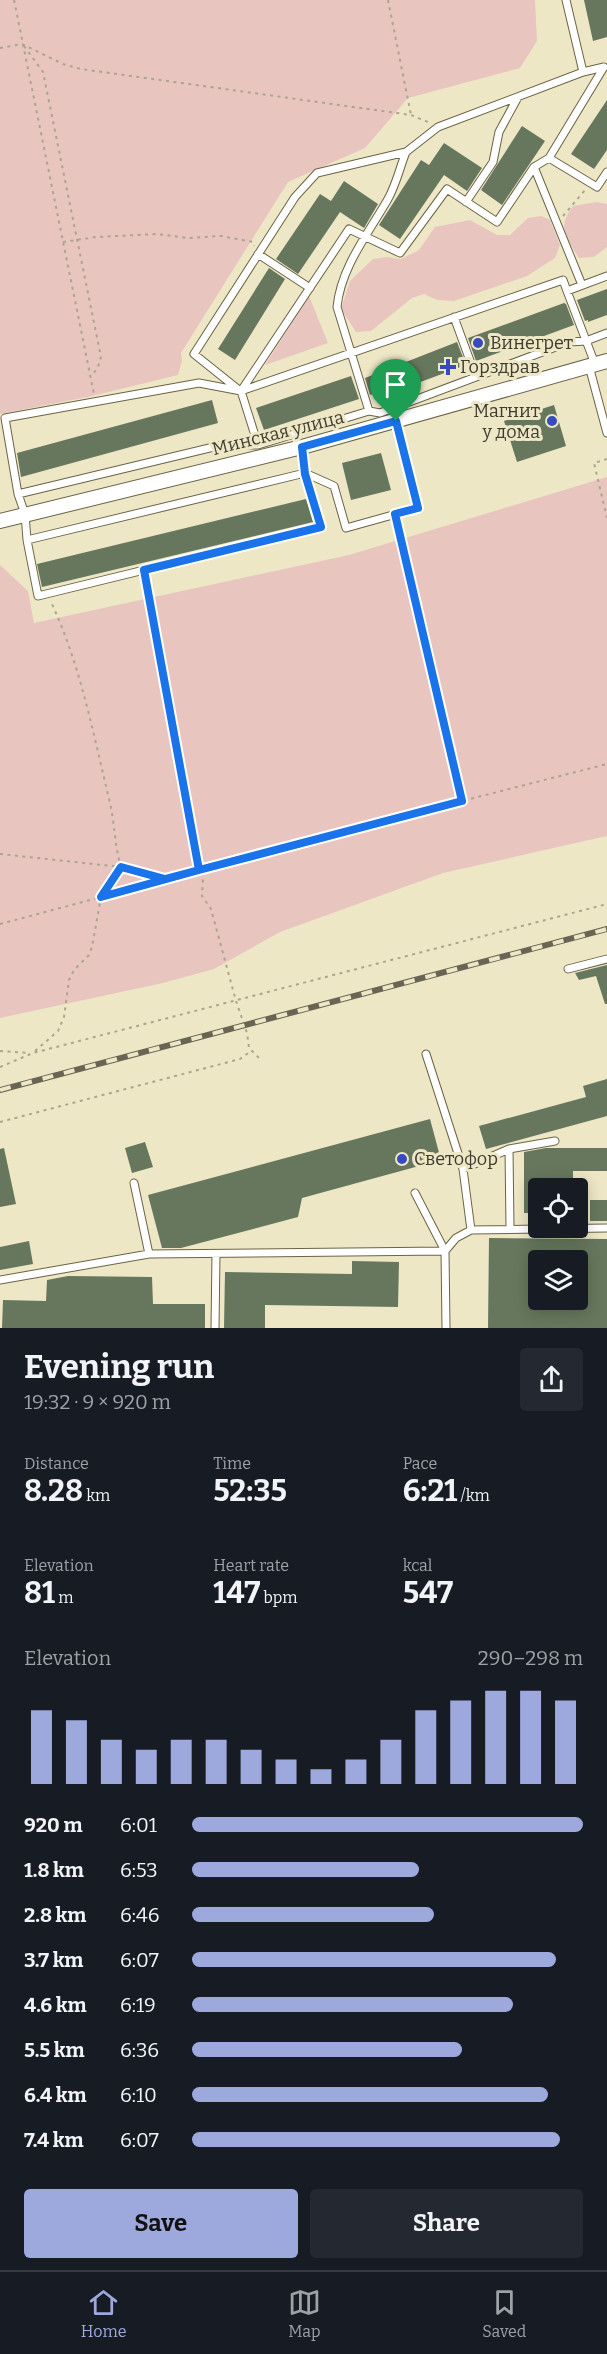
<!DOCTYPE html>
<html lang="en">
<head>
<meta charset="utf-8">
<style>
  body { margin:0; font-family:Bitter,serif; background:#242831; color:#f1f3f6; height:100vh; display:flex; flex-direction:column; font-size:22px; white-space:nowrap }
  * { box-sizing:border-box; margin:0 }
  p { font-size:20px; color:#9ea1a6 }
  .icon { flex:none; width:33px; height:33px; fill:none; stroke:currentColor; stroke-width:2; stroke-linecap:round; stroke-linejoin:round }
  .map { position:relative; height:1328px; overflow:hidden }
  .side { display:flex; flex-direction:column; background:#171b24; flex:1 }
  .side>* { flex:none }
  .buttons { position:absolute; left:528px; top:1178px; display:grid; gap:12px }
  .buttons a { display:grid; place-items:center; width:60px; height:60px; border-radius:6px; background:#171b24; box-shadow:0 3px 15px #0003; font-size:30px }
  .pin { position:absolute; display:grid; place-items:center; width:51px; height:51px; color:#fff; margin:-62px -26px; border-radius:50% 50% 50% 0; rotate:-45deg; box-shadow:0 0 6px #0007 }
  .pin .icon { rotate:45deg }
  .round { display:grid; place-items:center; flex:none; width:63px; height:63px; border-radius:6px; background:#242831 }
  .head { display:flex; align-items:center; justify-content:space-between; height:102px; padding:0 24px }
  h1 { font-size:33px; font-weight:700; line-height:45px }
  .figures { display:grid; grid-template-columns:repeat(3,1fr); gap:9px; height:102px; padding:6px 24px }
  .figures div { display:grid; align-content:center }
  .figures b { font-size:30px; font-weight:700 }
  .figures small { font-size:16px; font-weight:400 }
  .figures p { font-size:16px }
  .chart { height:168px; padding:12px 24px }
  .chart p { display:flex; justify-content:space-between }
  .chart svg { width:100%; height:108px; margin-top:6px; stroke:#9da8dd; stroke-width:6 }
  .button { display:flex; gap:12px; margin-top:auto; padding:12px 24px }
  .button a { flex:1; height:69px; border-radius:6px; background:#9da8dd; color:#111; font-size:24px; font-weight:700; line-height:69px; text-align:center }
  .button a+a { background:#242831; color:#f1f3f6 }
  ul { padding:0 24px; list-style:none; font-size:20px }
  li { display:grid; grid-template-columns:96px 72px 1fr; align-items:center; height:45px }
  li i { height:15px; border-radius:8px; background:#9da8dd }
  .tab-bar { display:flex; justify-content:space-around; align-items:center; height:84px; border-top:2px solid #363941; background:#171b24; font-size:16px; color:#9ea1a6 }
  .tab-bar a { display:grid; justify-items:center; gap:3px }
  .tab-bar .on { color:#9da8dd }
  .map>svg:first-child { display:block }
  .green { fill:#e9c5bf }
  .building { fill:#67775d; fill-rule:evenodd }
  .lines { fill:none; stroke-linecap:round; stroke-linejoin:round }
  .lane-casing { stroke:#696447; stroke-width:9 }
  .street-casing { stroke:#696447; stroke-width:16 }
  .path { stroke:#aaa68d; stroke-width:2; stroke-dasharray:3 4.5; stroke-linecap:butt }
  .lane { stroke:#fff; stroke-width:7 }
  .street { stroke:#fff; stroke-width:14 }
  .rail-casing { stroke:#696554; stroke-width:6 }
  .rail { stroke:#ede7c6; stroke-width:4; stroke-dasharray:11; stroke-linecap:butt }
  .route-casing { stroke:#fff; stroke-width:12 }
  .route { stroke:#1a73e8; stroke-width:8 }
  .poi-dot { fill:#364cbe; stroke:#ede7c6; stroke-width:2 }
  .labels { text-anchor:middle; stroke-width:6; stroke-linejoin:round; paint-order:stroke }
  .poi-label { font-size:18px; fill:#3f3c30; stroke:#ede7c6; text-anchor:start }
  .street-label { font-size:18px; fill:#3f3c30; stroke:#ede7c6 }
</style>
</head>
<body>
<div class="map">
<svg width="607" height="1328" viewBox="0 0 607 1328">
  <rect width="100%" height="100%" fill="#ede7c6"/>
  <!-- green -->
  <path class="green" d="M0,0H535L537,41L520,68L408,98L365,148L288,182L181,353L182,361L178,375L88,397L0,414Z
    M597,202L607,204V247L594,257L579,258C566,237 556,229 573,206Z
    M541,216L550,220L560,245L555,258L527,276L454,301L437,300L424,294L412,298L371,331L356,332L341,309L350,281L373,259L387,257L401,259L419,250L435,227L470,220L497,235H510L528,218Z
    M309,296L328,343L265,365Z
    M607,477V836L443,873L280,932L214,969L163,983L0,1018V565L28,591L34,623L349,555Z"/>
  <!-- building -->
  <path class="building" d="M584,0H607V37L593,41Z
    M607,100V150L594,169L571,154Z
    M522,126L545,141L502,205L481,190Z
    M444,143L482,168L467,191L444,175L400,239L379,225L421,160L429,165Z
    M344,181L378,204L364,228L340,212L298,274L276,259L320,194L331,201Z
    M269,268L285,279L235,360L218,349Z
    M607,289V315L588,322V320L585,321L577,300Z
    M564,303L566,304L574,325L476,361L468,338Z
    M457,342L466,365L375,399L373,394L370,395L365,378Z
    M351,376L359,399L264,430L256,408Z
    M212,400L218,423L21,477L17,453Z
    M554,405L566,446L517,462L504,421Z
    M381,453L391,490L351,500L342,463Z
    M306,499L313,522L42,587L37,564Z
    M607,965V1004H605L596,976L579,980L575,973Z
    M607,1079V1116L486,1149L479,1126L586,1097L583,1086Z
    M430,1119L441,1160L302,1198L298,1217L181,1248H162L148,1195Z
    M145,1142L153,1167L132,1173L125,1148Z
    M4,1148L16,1204L0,1207V1149Z
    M546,1148H607V1171H573V1188H538V1213H524V1152Z
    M590,1200H607V1221H590Z
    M489,1238L607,1239V1328H488ZM538,1260H578V1299H538Z
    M29,1241L33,1264L0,1270V1247Z
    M352,1261L399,1262L398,1307L265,1305V1328H224L225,1272L352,1274Z
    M68,1276L152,1277L153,1304H205V1328H2L3,1300L46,1301L47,1280Z"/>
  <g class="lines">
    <defs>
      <path id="lane" d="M566,0L583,72
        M549,158L597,187L607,172
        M534,167L582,285
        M466,202L493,162L499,132L518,97
        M258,254L310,288
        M567,291L595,364
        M454,317L476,377
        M589,366L607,433
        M239,390L194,354L295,197L317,173L406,152L438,127L583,72L604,67
        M369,411L337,307C341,267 368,234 388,199C396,185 400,167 406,152
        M258,445L241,391L349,229L400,253L447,189L497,222L534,167L549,158L604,67
        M302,447L305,473L320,527L38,596L27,540L25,514L18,494L5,418L199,383L241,391L563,280L567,291L607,276
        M18,494L222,445H258L369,411L380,413L569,342L586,341L607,333
        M27,540L305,473L334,486L346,528L418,508L396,421
        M568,969L607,959
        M509,1149L510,1228
        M463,1169L509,1149L555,1141
        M134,1183L149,1254
        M415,1193L445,1251L446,1328
        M471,1230L607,1228
        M0,1280L149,1254L445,1251L456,1238L471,1230L463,1169L426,1054
        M215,1328L216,1254"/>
      <path id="street" d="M0,521L302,447L607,361"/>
    </defs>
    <!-- lane casing -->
    <use href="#lane" class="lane-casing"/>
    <!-- street casing -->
    <use href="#street" class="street-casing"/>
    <!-- path -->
    <path class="path" d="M14,0L94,394
      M388,0L411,115
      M24,46L43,72L101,357L98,367L91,377
      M0,48L22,44L63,64L81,69L411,115L428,122
      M563,216L585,190
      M63,242L96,237L157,234L188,238L221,236L253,242L254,246
      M607,459L594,463L607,518
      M397,523L462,801
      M145,578L199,870L203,878L202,896L211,909L236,1001L247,1033L249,1048L259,1058
      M0,854L121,867L162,878
      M0,924L462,801L607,764
      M0,1051L30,1053
      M35,1051L58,1031L64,1017L69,980L74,970L89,955L92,947L101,897L121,867C114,844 115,822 109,799C93,732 80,664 51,602
      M0,1067L33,1053L607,904
      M0,1122L240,1059L251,1051"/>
    <!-- lane -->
    <use href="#lane" class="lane"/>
    <!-- street -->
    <use href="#street" class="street"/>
    <defs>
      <path id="rail" d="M0,1090L607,929"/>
    </defs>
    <!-- rail casing -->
    <use href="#rail" class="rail-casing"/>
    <!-- rail -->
    <use href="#rail" class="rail"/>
  </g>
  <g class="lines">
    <defs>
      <path id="route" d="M396,421L302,447L305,474L321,527L144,570L199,870L101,897L121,867L165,879L199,870L462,801L395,514L418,508L396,421"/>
    </defs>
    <!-- route casing -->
    <use href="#route" class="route-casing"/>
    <!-- route -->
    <use href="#route" class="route"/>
  </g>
  <!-- markers -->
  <g class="poi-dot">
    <circle cx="478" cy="343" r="6"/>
    <path d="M445 358h6v6h6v6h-6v6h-6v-6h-6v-6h6z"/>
    <circle cx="552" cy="421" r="6"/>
    <circle cx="402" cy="1159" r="6"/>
  </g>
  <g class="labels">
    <!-- poi labels -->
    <g class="poi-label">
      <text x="490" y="349">Винегрет</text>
      <text x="460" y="373">Горздрав</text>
      <text x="540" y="417" text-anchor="end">Магнит<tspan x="540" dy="21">у дома</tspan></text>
      <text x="414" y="1165">Светофор</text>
    </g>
    <!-- street labels -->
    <g class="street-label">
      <text transform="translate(278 433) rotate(-14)" y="6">Минская улица</text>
    </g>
  </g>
</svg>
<div class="buttons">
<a><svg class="icon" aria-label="locate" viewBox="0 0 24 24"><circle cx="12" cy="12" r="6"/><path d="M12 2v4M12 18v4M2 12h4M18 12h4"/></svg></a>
<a><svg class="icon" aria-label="layers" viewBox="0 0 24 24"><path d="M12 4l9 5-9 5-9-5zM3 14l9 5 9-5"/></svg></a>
</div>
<div class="pin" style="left:396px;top:421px;background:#1e9e55"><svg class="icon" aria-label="arrive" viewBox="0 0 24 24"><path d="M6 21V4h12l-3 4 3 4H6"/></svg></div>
</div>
<section class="side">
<div class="head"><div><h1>Evening run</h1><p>19:32 · 9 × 920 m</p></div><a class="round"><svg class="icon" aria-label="share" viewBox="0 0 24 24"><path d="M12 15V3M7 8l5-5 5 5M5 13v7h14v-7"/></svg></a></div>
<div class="figures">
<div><p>Distance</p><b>8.28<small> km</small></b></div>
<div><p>Time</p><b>52:35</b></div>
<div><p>Pace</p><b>6:21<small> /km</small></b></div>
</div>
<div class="figures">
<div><p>Elevation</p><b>81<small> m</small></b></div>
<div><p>Heart rate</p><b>147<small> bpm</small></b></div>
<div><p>kcal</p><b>547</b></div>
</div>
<div class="chart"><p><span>Elevation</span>290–298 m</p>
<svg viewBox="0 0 160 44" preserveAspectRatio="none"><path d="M5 44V14M15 44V18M25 44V26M35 44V30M45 44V26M55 44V26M65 44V30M75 44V34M85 44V38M95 44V34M105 44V26M115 44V14M125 44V10M135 44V6M145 44V6M155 44V10"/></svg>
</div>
<ul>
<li><b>920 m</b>6:01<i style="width:100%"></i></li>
<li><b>1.8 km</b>6:53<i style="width:58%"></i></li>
<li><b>2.8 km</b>6:46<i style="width:62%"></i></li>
<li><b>3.7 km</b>6:07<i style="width:93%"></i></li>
<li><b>4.6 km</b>6:19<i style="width:82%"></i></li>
<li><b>5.5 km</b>6:36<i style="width:69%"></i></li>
<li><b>6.4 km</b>6:10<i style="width:91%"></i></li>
<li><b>7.4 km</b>6:07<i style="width:94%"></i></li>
</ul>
<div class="button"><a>Save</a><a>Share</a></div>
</section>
<nav class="tab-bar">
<a class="on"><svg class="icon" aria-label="home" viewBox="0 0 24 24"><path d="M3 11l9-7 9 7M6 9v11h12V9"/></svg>Home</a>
<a><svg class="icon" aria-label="map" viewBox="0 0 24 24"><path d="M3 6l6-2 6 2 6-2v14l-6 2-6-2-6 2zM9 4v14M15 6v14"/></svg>Map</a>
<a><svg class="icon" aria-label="saved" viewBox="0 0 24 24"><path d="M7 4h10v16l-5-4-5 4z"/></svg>Saved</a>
</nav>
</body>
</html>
